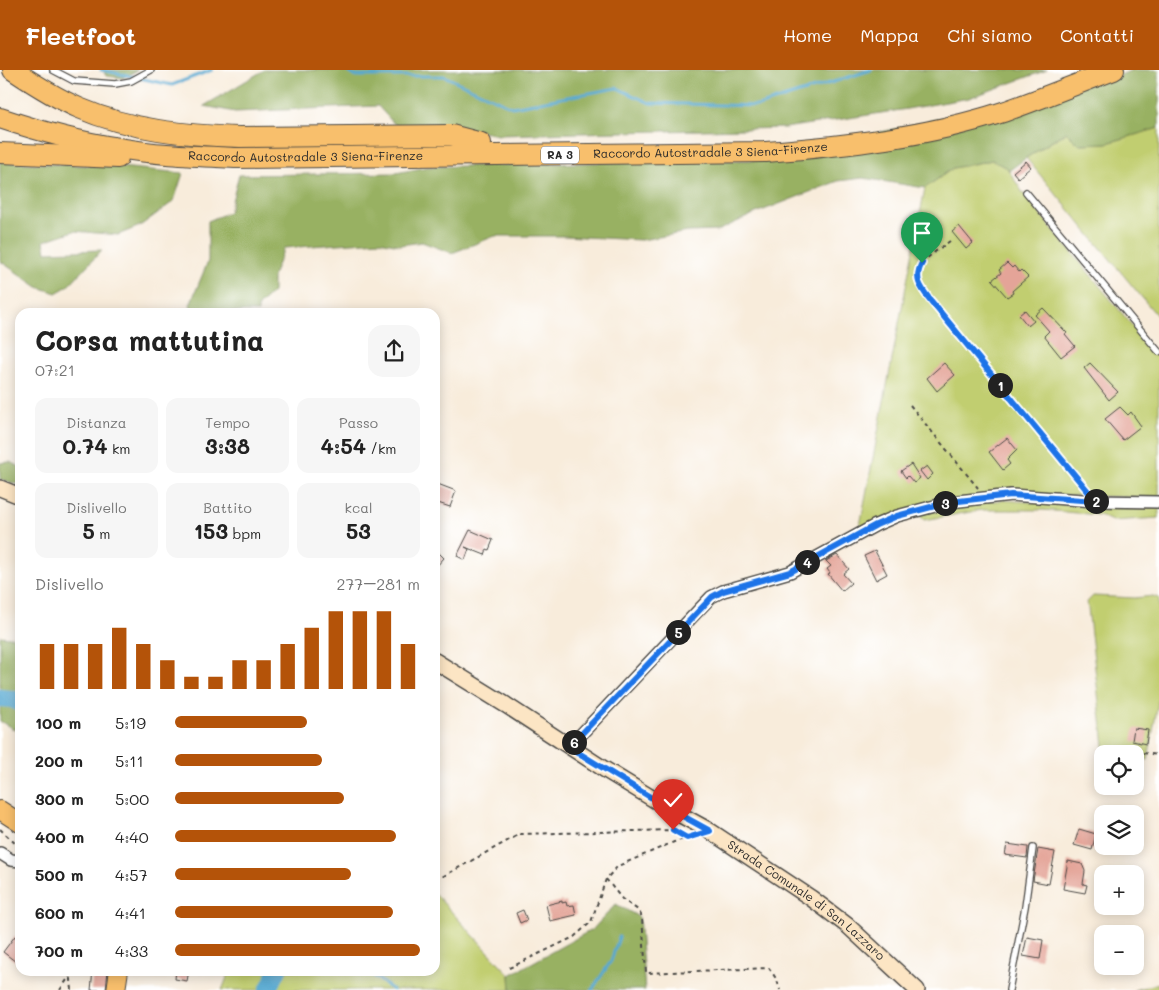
<!DOCTYPE html>
<html lang="it">
<head>
<meta charset="utf-8">
<style>
  body { margin:0; font-family:Mali,sans-serif; background:#f6f6f6; color:#222; height:100vh; display:flex; flex-direction:column; font-size:19px; white-space:nowrap }
  * { box-sizing:border-box; margin:0 }
  p { font-size:16px; color:#767676 }
  .icon { flex:none; width:28px; height:28px; fill:none; stroke:currentColor; stroke-width:2; stroke-linecap:round; stroke-linejoin:round }
  .map { position:relative; flex:1; overflow:hidden }
  .details { position:absolute; left:15px; top:238px; width:425px; height:668px; display:flex; flex-direction:column; background:#fff; border-radius:15px; box-shadow:0 2px 12px #0003 }
  .details>* { flex:none }
  .tools { position:absolute; left:1094px; top:675px; display:grid; gap:10px }
  .tools a { display:grid; place-items:center; width:50px; height:50px; border-radius:10px; background:#fff; box-shadow:0 2px 12px #0003; font-size:25px }
  .pin { position:absolute; display:grid; place-items:center; width:42px; height:42px; color:#fff; margin:-51px -21px; border-radius:50% 50% 50% 0; rotate:-45deg; box-shadow:0 0 5px #0007 }
  .pin .icon { rotate:45deg }
  .km { position:absolute; width:25px; height:25px; margin:-12px; border-radius:50%; background:#222; color:#fff; font-size:14px; line-height:25px; text-align:center }
  .round { display:grid; place-items:center; flex:none; width:52px; height:52px; border-radius:15px; background:#f6f6f6 }
  .headline { display:flex; align-items:center; justify-content:space-between; height:85px; padding:0 20px }
  h1 { font-size:28px; font-weight:700; line-height:38px }
  .figures { display:grid; grid-template-columns:repeat(3,1fr); gap:8px; height:85px; padding:5px 20px }
  .figures div { display:grid; align-content:center; border-radius:12px; background:#f6f6f6; text-align:center }
  .figures b { font-size:21px; font-weight:700 }
  .figures small { font-size:14px; font-weight:400 }
  .figures p { font-size:14px }
  .chart { height:140px; padding:10px 20px }
  .chart p { display:flex; justify-content:space-between }
  .chart svg { width:100%; height:90px; margin-top:5px; stroke:#b45309; stroke-width:6 }
  ul { padding:0 20px; list-style:none; font-size:16px }
  li { display:grid; grid-template-columns:80px 60px 1fr; align-items:center; height:38px }
  li i { height:12px; border-radius:6px; background:#b45309 }
  header { display:flex; align-items:center; gap:30px; box-sizing:border-box; height:70px; padding:0 25px; background:#b45309; color:#fff }
  header strong { font-size:24px }
  nav { display:flex; gap:28px; margin-inline-start:auto; font-size:18px }
  .map>svg:first-child { display:block }
  .green { fill:#c1ce70; stroke:#767c4e }
  .forest { fill:#98b162; stroke:#626e46 }
  .lines { fill:none; stroke-linecap:round; stroke-linejoin:round }
  .stream { stroke:#56a9d1; stroke-width:3 }
  .river { stroke:#56a9d1; stroke-width:18 }
  .building { fill:#e4a498 }
  .lane-casing { stroke:#4a4845; stroke-width:8 }
  .street-casing { stroke:#4a4845; stroke-width:14 }
  .secondary-casing { stroke:#4a4845; stroke-width:18 }
  .primary-casing { stroke:#4a4845; stroke-width:20 }
  .highway-casing { stroke:#4a4845; stroke-width:22 }
  .path { stroke:#4a4845; stroke-width:2; stroke-dasharray:4 4; stroke-linecap:butt }
  .lane { stroke:#fff; stroke-width:5.5 }
  .street { stroke:#fff; stroke-width:11 }
  .secondary { stroke:#fce5c4; stroke-width:15 }
  .primary { stroke:#f8bf6c; stroke-width:18 }
  .highway { stroke:#f8bf6c; stroke-width:20 }
  .route-casing { stroke:#fff; stroke-width:10 }
  .route { stroke:#1a73e8; stroke-width:6 }
  .labels { text-anchor:middle; stroke-width:4; stroke-linejoin:round; paint-order:stroke }
  .shield { fill:#fff; stroke:#6b6b6b; stroke-width:1 }
  .shield-label { font-size:11px; font-weight:bold; fill:#2b2b2b }
  .street-label { font-size:12px; fill:#2b2b2b; stroke:#fff }
</style>
</head>
<body>
<header>
<strong>Fleetfoot</strong>
<nav><a>Home</a><a>Mappa</a><a>Chi siamo</a><a>Contatti</a></nav>
</header>
<div class="map">
<svg width="1159" height="920" viewBox="0 0 1159 920">
  <rect width="100%" height="100%" fill="#fff"/>
  <filter id="ink" filterUnits="userSpaceOnUse"><feTurbulence type="fractalNoise" baseFrequency=".02" numOctaves="2"/><feDisplacementMap in="SourceGraphic" scale="10" xChannelSelector="R" yChannelSelector="G"/><feConvolveMatrix kernelMatrix="1 2 1 2 8 2 1 2 1" color-interpolation-filters="sRGB"/></filter>
  <filter id="wash" filterUnits="userSpaceOnUse"><feTurbulence type="fractalNoise" baseFrequency=".0096" numOctaves="4" result="noise"/><feDisplacementMap in="SourceGraphic" scale="20" xChannelSelector="R" yChannelSelector="G"/><feGaussianBlur stdDeviation="1.12" result="paint"/><feColorMatrix in="noise" values="0 0 0 0 0 0 0 0 0 0 0 0 0 0 0 0 0 1.4 0 .05"/><feComposite in="paint" operator="in"/></filter>
  <g filter="url(#wash)">
    <rect width="100%" height="100%" fill="#f8ecdb"/>
    <!-- green -->
    <path class="green" d="M1159,58V248L1026,88L1067,62L1078,74L1107,73Z
      M992,90L1007,98L1023,123L1159,288V428L998,423L859,461L925,118L953,98Z
      M1002,430L1100,437H1159V448L1112,451L1099,445L1043,440H982L924,450L919,445L962,435Z
      M1093,526L1135,528L1153,526L1159,528V627L1148,690L1135,688V684H1105L1088,538L1087,532Z
      M435,824L510,905L511,920H222L228,905L226,900H435Z
      M1159,913V920H1134Z"/>
    <!-- forest -->
    <path class="forest" d="M103,0H138L123,8L106,6Z
      M264,0H1047L969,28L907,39L785,58L498,65L470,59L395,55L378,36L235,42L204,36Z
      M1132,0H1159V58L1107,73L1078,74L1066,62L1026,88L1010,100L992,90L953,98L925,118L863,108L838,111L756,143L717,161L688,162L641,170L564,166H495L452,183L422,172L400,175L379,171L284,178L273,206V222L258,236V242H194L190,235L208,191V151L229,142L239,105L396,103L427,97L624,92L760,90L1111,9Z
      M0,92L120,97L183,103L174,131L140,156L118,165L74,161L44,171L46,182L102,180L68,216L56,223L38,217L0,191Z
      M10,392L20,397V415L0,409V393Z
      M0,566L20,568V663L0,651Z
      M616,834L639,847L645,920H511L510,905L593,859Z"/>
    <g class="lines">
      <!-- stream -->
      <path class="stream" d="M101,0L172,15L212,0
        M345,0L355,6H444L512,37L617,18L650,33L758,36L871,0
        M366,900L393,920
        M592,920L611,891L619,867"/>
      <!-- river -->
      <path class="river" d="M0,628L12,629L20,633
        M268,920L278,900"/>
    </g>
    <g id="blocks">
      <!-- building -->
      <path class="building" d="M1026,91L1031,97L1018,108L1013,102Z
        M959,156L973,173L966,179L952,162Z
        M1007,193L1012,198L1014,196L1019,202L1021,200L1028,207L1012,221L1013,223L1007,227L992,210L1001,203L999,200Z
        M1043,238L1067,263L1065,264L1075,276L1061,287L1044,266L1049,261L1035,245Z
        M1025,240L1034,251L1028,256L1019,245Z
        M944,293L955,305L937,321L927,308Z
        M1090,293L1118,322L1109,330L1084,298Z
        M1120,337L1128,345L1131,342L1141,356L1123,370L1105,349Z
        M1007,368L1017,380L1007,390L1010,394L1003,400L989,382Z
        M911,394L920,408L914,413L908,406L906,408L901,401Z
        M927,396L933,404L927,410L920,401Z
        M435,413L456,421L450,437L435,432Z
        M470,460L493,470L489,480L487,479L485,485L465,477L469,479L465,490L457,486Z
        M435,479L444,488L435,498Z
        M875,481L887,504L876,510L864,486Z
        M837,485L849,499L843,504L851,513L842,521L828,504L830,503L827,499L831,496L826,491Z
        M1134,658L1148,660L1146,674L1132,671Z
        M1079,759L1096,764L1092,780L1074,775Z
        M1007,774L1028,777L1027,788L1005,785Z
        M1038,779L1055,782L1049,814L1033,811Z
        M1068,791L1082,794L1085,801L1083,814L1087,815L1085,823L1063,819Z
        M562,831V833L566,832L567,836L574,835L576,845L550,851L546,835Z
        M523,840L527,850L520,853L516,843Z
        M15,866L20,870V895L3,882Z
        M1027,867L1043,870L1040,889L1023,886Z
        M93,900H108L106,920H91Z
        M176,900H189L187,911L175,909Z"/>
    </g>
  </g>
  <g filter="url(#ink)">
    <use href="#blocks" fill-opacity="0" stroke="#4a4845" stroke-width="1"/>
    <g class="lines">
      <defs>
        <path id="lane" d="M53,0L74,11L115,14L131,11L151,0
          M1026,122L1159,282
          M1009,920L1025,837L1033,778"/>
        <path id="street" d="M569,677L711,527L723,521L790,502L876,455L897,446L950,432L1011,425L1096,431L1159,432
          M0,783L11,790L20,791"/>
        <g id="secondary">
          <path d="M0,418L20,426"/>
          <path id="s1" d="M435,591L506,635L604,699L668,738L710,761L811,828L848,856L917,920"/>
        </g>
        <path id="primary" d="M0,740L20,753
          M116,920L119,900"/>
        <g id="highway">
          <path d="M13,0C34,14 56,28 79,38C130,60 185,65 240,67L451,65L481,73"/>
          <path id="s2" d="M0,48C39,61 79,72 119,78C158,85 198,86 238,88L766,82C845,76 926,67 1003,42C1040,29 1077,14 1114,0"/>
          <path d="M0,83L118,88"/>
        </g>
      </defs>
      <!-- lane casing -->
      <use href="#lane" class="lane-casing"/>
      <!-- street casing -->
      <use href="#street" class="street-casing"/>
      <!-- secondary casing -->
      <use href="#secondary" class="secondary-casing"/>
      <!-- primary casing -->
      <use href="#primary" class="primary-casing"/>
      <!-- highway casing -->
      <use href="#highway" class="highway-casing"/>
      <!-- path -->
      <path class="path" d="M950,171C936,182 912,193 919,214C921,219 927,226 931,231L1087,419
        M910,335L978,418
        M435,473L439,471
        M1135,682L1159,685
        M0,759L20,778
        M435,808H440L520,764L673,760L687,768
        M606,809L622,829L638,840L642,847L646,903L769,898L777,910L780,920
        M509,898L574,867L591,852L606,809L618,796L674,772L694,766
        M70,900L72,920
        M60,920L74,900"/>
      <!-- lane -->
      <use href="#lane" class="lane"/>
      <!-- street -->
      <use href="#street" class="street"/>
      <!-- secondary -->
      <use href="#secondary" class="secondary"/>
      <!-- primary -->
      <use href="#primary" class="primary"/>
      <!-- highway -->
      <use href="#highway" class="highway"/>
    </g>
  </g>
  <g class="lines" filter="url(#ink)">
    <defs>
      <path id="route" d="M673,760L687,768L710,761L668,738L569,677L712,527L723,521L790,502L876,455L897,446L950,432L1011,425L1096,431L931,231C921,218 913,209 922,193"/>
    </defs>
    <!-- route casing -->
    <use href="#route" class="route-casing"/>
    <!-- route -->
    <use href="#route" class="route"/>
  </g>
  <g class="labels">
    <!-- shield labels -->
    <rect class="shield" x="541" y="76.5" width="38" height="17" rx="4"/>
    <g class="shield-label">
      <text x="560" y="89">RA 3</text>
    </g>
    <!-- street labels -->
    <g class="street-label">
      <text dy="4" stroke="none"><textPath href="#s2" startOffset="715">Raccordo Autostradale 3 Siena-Firenze</textPath></text>
      <text dy="4" stroke="none"><textPath href="#s2" startOffset="310">Raccordo Autostradale 3 Siena-Firenze</textPath></text>
      <text dy="4" stroke="none"><textPath href="#s1" startOffset="442">Strada Comunale di San Lazzaro</textPath></text>
    </g>
  </g>
</svg>
<div class="tools">
<a><svg class="icon" aria-label="locate" viewBox="0 0 24 24"><circle cx="12" cy="12" r="6"/><path d="M12 2v4M12 18v4M2 12h4M18 12h4"/></svg></a>
<a><svg class="icon" aria-label="layers" viewBox="0 0 24 24"><path d="M12 4l9 5-9 5-9-5zM3 14l9 5 9-5"/></svg></a>
<a>+</a>
<a>−</a>
</div>
<div class="pin" style="left:922px;top:193px;background:#1e9e55"><svg class="icon" aria-label="arrive" viewBox="0 0 24 24"><path d="M6 21V4h12l-3 4 3 4H6"/></svg></div>
<div class="pin" style="left:673px;top:760px;background:#d93025"><svg class="icon" aria-label="check" viewBox="0 0 24 24"><path d="M5 12l5 5 9-10"/></svg></div>
<b class="km" style="left:1000px;top:315px">1</b>
<b class="km" style="left:1096px;top:431px">2</b>
<b class="km" style="left:945px;top:433px">3</b>
<b class="km" style="left:807px;top:492px">4</b>
<b class="km" style="left:678px;top:562px">5</b>
<b class="km" style="left:574px;top:672px">6</b>
<section class="details">
<div class="headline"><div><h1>Corsa mattutina</h1><p>07:21</p></div><a class="round"><svg class="icon" aria-label="share" viewBox="0 0 24 24"><path d="M12 15V3M7 8l5-5 5 5M5 13v7h14v-7"/></svg></a></div>
<div class="figures">
<div><p>Distanza</p><b>0.74<small> km</small></b></div>
<div><p>Tempo</p><b>3:38</b></div>
<div><p>Passo</p><b>4:54<small> /km</small></b></div>
</div>
<div class="figures">
<div><p>Dislivello</p><b>5<small> m</small></b></div>
<div><p>Battito</p><b>153<small> bpm</small></b></div>
<div><p>kcal</p><b>53</b></div>
</div>
<div class="chart"><p><span>Dislivello</span>277–281 m</p>
<svg viewBox="0 0 160 44" preserveAspectRatio="none"><path d="M5 44V22M15 44V22M25 44V22M35 44V14M45 44V22M55 44V30M65 44V38M75 44V38M85 44V30M95 44V30M105 44V22M115 44V14M125 44V6M135 44V6M145 44V6M155 44V22"/></svg>
</div>
<ul>
<li><b>100 m</b>5:19<i style="width:54%"></i></li>
<li><b>200 m</b>5:11<i style="width:60%"></i></li>
<li><b>300 m</b>5:00<i style="width:69%"></i></li>
<li><b>400 m</b>4:40<i style="width:90%"></i></li>
<li><b>500 m</b>4:57<i style="width:72%"></i></li>
<li><b>600 m</b>4:41<i style="width:89%"></i></li>
<li><b>700 m</b>4:33<i style="width:100%"></i></li>
</ul>
</section>
</div>
</body>
</html>
